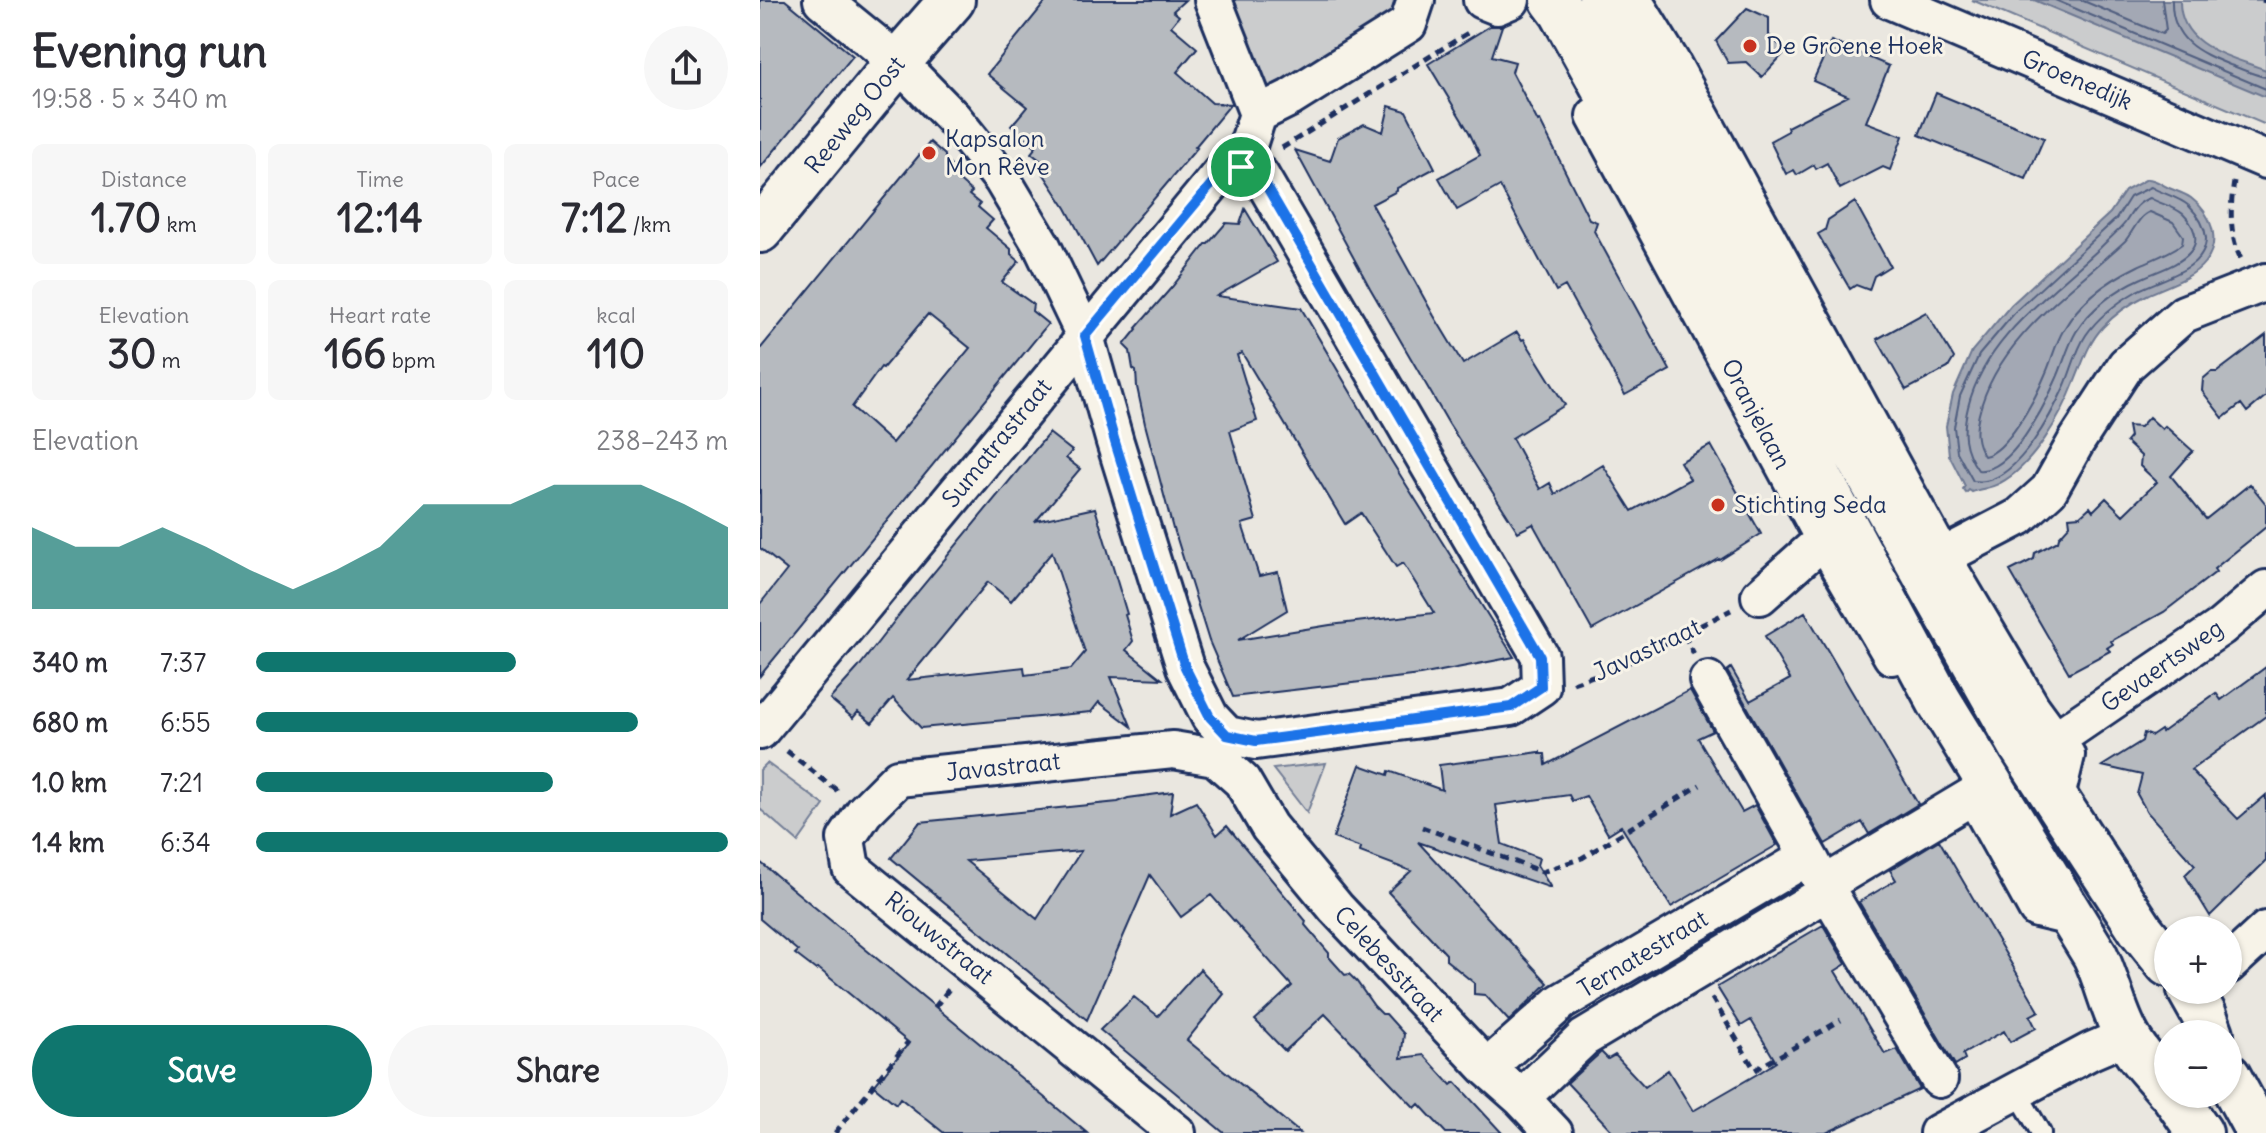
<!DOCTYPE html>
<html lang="en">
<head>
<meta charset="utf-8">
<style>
  body { margin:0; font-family:Delius,sans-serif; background:#f7f7f7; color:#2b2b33; height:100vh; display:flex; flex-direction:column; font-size:30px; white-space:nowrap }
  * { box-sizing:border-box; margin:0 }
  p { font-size:26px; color:#7c7c81 }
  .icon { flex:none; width:44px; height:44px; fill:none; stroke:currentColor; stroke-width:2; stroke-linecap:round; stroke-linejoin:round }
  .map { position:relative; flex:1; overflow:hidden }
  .side { display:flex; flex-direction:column; background:#fff; width:760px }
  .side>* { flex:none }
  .fabs { position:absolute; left:1394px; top:916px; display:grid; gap:16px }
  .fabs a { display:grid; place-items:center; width:88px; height:88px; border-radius:50%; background:#fff; box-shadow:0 2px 6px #0004; font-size:40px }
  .pin { position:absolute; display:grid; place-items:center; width:68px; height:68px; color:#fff; margin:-34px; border:4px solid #fff; border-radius:50%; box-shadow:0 2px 8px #0007 }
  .round { display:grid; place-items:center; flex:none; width:84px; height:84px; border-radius:42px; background:#f7f7f7 }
  .head { display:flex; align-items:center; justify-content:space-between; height:136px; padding:0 32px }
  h1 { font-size:44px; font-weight:700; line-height:60px }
  .metrics { display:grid; grid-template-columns:repeat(3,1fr); gap:12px; height:136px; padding:8px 32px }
  .metrics div { display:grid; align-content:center; border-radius:12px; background:#f7f7f7; text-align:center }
  .metrics b { font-size:40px; font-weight:700 }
  .metrics small { font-size:22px; font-weight:400 }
  .metrics p { font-size:22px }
  .chart { height:224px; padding:16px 32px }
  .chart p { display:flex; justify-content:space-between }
  .chart svg { width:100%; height:144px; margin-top:8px; fill:#0f766e; opacity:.7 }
  .primary-button { display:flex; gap:16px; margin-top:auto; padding:16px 32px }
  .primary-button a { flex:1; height:92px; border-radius:48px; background:#0f766e; color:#fff; font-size:32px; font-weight:700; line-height:92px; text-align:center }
  .primary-button a+a { background:#f7f7f7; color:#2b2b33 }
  ul { padding:0 32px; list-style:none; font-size:26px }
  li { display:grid; grid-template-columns:128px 96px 1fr; align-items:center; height:60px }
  li i { height:20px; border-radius:10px; background:#0f766e }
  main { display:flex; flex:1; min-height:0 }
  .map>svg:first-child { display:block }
  .green { fill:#cbcccd; stroke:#737e96; stroke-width:2 }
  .water { fill:#a3a8b4; stroke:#6d7892; stroke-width:2 }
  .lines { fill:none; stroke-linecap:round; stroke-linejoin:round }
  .shore { stroke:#515f80; stroke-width:2 }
  .building { fill:#b6babf; stroke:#1b2f5e; stroke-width:2; fill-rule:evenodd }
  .lane-casing { stroke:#1b2f5e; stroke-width:24 }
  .street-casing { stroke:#1b2f5e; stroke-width:42 }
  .secondary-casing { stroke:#1b2f5e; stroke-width:50 }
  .path { stroke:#1b2f5e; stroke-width:5; stroke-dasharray:8 6; stroke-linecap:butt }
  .lane { stroke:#f7f3e8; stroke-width:18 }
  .street { stroke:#f7f3e8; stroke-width:36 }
  .secondary { stroke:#f7f3e8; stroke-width:44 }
  .route-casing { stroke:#fff; stroke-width:16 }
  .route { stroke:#1a73e8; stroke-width:10 }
  .poi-dot { fill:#c8321e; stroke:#f7f3e8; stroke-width:3 }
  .labels { text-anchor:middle; stroke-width:6; stroke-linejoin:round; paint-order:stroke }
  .poi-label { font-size:24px; fill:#1b2f5e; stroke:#f7f3e8; text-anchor:start }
  .street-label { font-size:24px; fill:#1b2f5e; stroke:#f7f3e8 }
</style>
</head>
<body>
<main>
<section class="side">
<div class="head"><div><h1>Evening run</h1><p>19:58 · 5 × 340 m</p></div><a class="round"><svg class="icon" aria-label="share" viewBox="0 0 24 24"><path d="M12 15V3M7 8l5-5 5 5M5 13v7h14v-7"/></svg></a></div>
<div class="metrics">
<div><p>Distance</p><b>1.70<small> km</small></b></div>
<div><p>Time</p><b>12:14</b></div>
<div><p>Pace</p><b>7:12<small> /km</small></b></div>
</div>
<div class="metrics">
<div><p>Elevation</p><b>30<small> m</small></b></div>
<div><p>Heart rate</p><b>166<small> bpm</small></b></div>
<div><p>kcal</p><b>110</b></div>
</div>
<div class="chart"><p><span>Elevation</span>238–243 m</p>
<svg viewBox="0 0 160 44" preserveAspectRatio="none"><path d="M0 44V19L10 25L20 25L30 19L40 25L50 32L60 38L70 32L80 25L90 12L100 12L110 12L120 6L130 6L140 6L150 12L160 19V44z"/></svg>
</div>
<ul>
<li><b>340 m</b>7:37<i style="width:55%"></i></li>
<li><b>680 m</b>6:55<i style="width:81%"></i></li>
<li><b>1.0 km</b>7:21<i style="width:63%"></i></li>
<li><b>1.4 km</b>6:34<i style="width:100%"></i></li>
</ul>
<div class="primary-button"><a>Save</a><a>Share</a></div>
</section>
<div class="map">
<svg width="1506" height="1133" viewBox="0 0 1506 1133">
  <rect width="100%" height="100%" fill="#eae7e0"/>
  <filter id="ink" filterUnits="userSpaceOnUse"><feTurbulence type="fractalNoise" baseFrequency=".0125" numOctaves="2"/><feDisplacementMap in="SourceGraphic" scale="16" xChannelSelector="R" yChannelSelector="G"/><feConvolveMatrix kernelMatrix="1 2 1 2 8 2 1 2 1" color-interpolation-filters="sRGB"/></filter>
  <g filter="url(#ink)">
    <!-- green -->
    <path class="green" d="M467,0H646V7L519,91L503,88Z
      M1212,0H1506V125Z
      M1224,704L1355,916L1332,930L1205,714Z
      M7,763L64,805L38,842L0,809V770Z
      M566,763L547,813L513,769Z"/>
    <!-- water -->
    <path class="water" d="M1274,0H1420C1419,47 1470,56 1506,70V97Z
      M1387,179C1396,179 1400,184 1409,188C1416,191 1424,193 1431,198C1451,213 1462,241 1445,262C1432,279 1406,286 1387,295C1371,303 1355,314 1343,327C1328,343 1323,362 1315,381C1302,415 1273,466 1240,483C1230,489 1221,488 1212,492L1209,490L1206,493L1203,489L1205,486L1189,455L1186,426L1193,394L1212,351L1251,305L1350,213L1365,191Z"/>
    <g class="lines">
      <!-- shore -->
      <path class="shore" d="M1295,0L1506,89
        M1321,0L1402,34L1406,30L1402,0
        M1412,0C1411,40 1438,52 1470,65C1482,69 1494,75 1506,77
        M1391,187C1403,194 1419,197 1429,206C1437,214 1445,226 1446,238C1446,270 1399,279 1377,291C1358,302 1339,316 1326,335C1316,350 1312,369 1305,385C1292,414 1259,476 1225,481C1221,482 1217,481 1213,481L1197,452L1194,427L1200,396L1219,355L1257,310L1356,219L1370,197Z
        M1390,198C1400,204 1414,206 1423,214C1433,224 1441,240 1430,252C1419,265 1397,271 1382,278C1357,289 1331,308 1316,332C1307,347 1303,366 1295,382C1284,407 1250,474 1218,470C1203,449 1202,431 1208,407C1225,338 1290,295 1339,249C1347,240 1358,232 1365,223C1373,211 1376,203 1390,198Z
        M1390,212L1413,222L1423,236L1422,244C1408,254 1393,259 1378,266C1349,280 1320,301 1304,329C1295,344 1292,360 1285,375C1276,397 1247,453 1224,456C1215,442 1215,430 1219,414C1237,339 1311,291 1365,241C1373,232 1379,215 1390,212Z"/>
    </g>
    <!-- building -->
    <path class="building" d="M0,0H25L93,56L0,168Z
      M287,0H425L413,11L419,16L411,26L437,48L417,72L452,103L471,104L435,147L437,148L337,266L306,208L281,170L285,164L271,153L276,147L251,126L267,107L227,74Z
      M987,8L1009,18V35L1026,51L1002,77L986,62L968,63L956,41Z
      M730,26H742L732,56L755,62L752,72L778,122L780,121L829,219L837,222L834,231L910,370L865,395L805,286L796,291L740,186L697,210L679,178L720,155L709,132L668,64Z
      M1071,41L1129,66L1106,122L1143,136L1130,170L1123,167L1080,189L1067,163L1056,169L1054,165L1037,175L1034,170L1026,174L1010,141L1028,131L1027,127L1088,96L1053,81Z
      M1176,93L1284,138L1266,179L1159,135Z
      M629,106L646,111L675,168L637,188V191L612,204L674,316L703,364L757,332L762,340L764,339L805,405L752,438L780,489L790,483L795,494L843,465L872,511L930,479L920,462L951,445L1001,534L960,560L959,559L832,630L773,524L758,532L689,424L610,288L535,150L570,161L578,138L604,124L623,132Z
      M170,142L185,155V161L200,173L196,178L212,192L209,195L220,204L218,207L233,220L226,228L251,249V254L259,261L242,282L273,304L272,311L288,324L0,676V604L27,570L0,548V349ZM168,314L210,348L132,443L92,407L121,367L123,368Z
      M1095,202L1130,266L1114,276L1109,290L1096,285L1090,289L1058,234L1065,230L1068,220Z
      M485,209L517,262L457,296L541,308L627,454L754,657L660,675L473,697L449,641L414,529H413L385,424L377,387L376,371L373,369L370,351L364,345L377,329L376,328L412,287L446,244H448L466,223L480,224ZM482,353L585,524L601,513L636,567L643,563L674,613L570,625L478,640L527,610L518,572L499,576L482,524L496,520L470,431L497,421L477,355Z
      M1166,312L1194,358L1188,368L1146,390L1117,339Z
      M1506,335V396L1487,412L1481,404L1463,418L1442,391L1443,379L1451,372H1457Z
      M1389,417L1402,429L1405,426L1433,451L1411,476L1446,519L1490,484L1506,504V527L1454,569L1456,572L1404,612L1351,641L1353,644L1347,648L1350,651L1309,673L1250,571L1274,559L1275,553L1298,541L1299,537L1310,525L1309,517L1320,516L1330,507L1333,511L1346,498L1363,515L1397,482L1380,466L1381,456L1366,442L1370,437L1368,426L1380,427Z
      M289,433L312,451L306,458L320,469L276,521L335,508L367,614L365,615L373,641L366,650L402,679L351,677L371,726L339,702L331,712L161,728L133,698L112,723L98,712L93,718L70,699L98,668L146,606ZM292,552L325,652L311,669L265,675L264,667L147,680L228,582L251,601Z
      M1045,612L1158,804L1109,834L1102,822L1065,844L967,671L971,668L990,701L1030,679L1005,636Z
      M1506,667V716L1431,770L1478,819L1506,795V861L1450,916L1425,875L1435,865L1387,812L1377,794L1382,775L1342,766L1382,741L1384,733L1392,736L1401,730L1402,732L1456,693L1461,700Z
      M930,690L953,731L938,738L982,812L995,805L1017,845L911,907L861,826L848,834L826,796L812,801L809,795L736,805L742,844L779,858L777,865L791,888L658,842L788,983L749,1021L725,995L714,994V983L686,960V954L628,892L651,871L600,852L601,848L573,838L600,765L628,775L629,771L682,790L679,765L780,752V754H785L786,765Z
      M413,792L410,814L436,802L457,835L467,826L546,921L545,925L569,953V957L585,975L589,974L597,982L614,1006L622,1014H626L644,1034L641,1058L664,1055L691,1085L695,1082L742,1133H686L659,1104L655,1108L565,1014L525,1051L495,1020L532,986L451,895L421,917L390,875L327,1020L131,858L160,822L358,802L368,798ZM321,851L277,919L206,861Z
      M1179,840L1279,1011L1270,1016L1276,1028L1250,1042L1244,1031L1203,1054L1205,1059L1195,1065L1099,902L1136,880L1130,870Z
      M0,862L236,1057L327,1133H184L140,1098L136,1104L114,1086L149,1043L58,968L56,970L35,954L38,951L0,919Z
      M1063,925L1086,964L1075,971L1125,1054L1137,1049L1160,1089L1066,1133H854L807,1083L839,1054L841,1052L848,1059L855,1055L885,1087L908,1070L933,1111L999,1073L1016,1062L991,1020L981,1026L957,987Z
      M440,969L464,994L427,1040L540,1133H464L340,1030L374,997L398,1016Z"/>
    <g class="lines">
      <defs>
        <path id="lane" d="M1257,1092L1281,1133"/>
        <path id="street" d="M62,0L138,62L193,118L242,179L282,246L325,336L355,442L425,667L450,717L467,735L496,741L751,707L781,687L780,656L500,175L481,167
          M453,0L498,114L481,167
          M722,0L737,6L751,0
          M873,0L911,62L1182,557L1271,707L1306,755L1295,801
          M1129,0L1506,160
          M498,114L530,98L648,24L656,0
          M835,116L1064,539L1132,656
          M1182,557L1259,517L1289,490L1316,442L1366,365L1424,314L1506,282
          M1000,596L1064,539
          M948,680L1052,863
          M0,731L460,174L481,167
          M1295,740L1461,627L1506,589
          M1219,804L1277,909L1311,917
          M1468,965L1506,930
          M727,1068L801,1002L1039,862L1052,863L1064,885L1061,896L824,1038L761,1098
          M1179,1079L1064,885L1214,795
          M417,1133L91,868L86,839L104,812L138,778L413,750L455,757L482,781L509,827L576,908L727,1068L761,1098L794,1133
          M1178,1133L1331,1051L1366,1036"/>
        <path id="secondary" d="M793,0L802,12L1056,471L1179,701L1335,955C1348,982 1353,1012 1368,1038C1378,1057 1394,1072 1408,1089
          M841,0L1262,747L1381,930L1408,964
          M0,230L138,62L192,0
          M1430,990L1444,1015L1451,1034
          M1468,1076L1499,1133
          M1413,1094L1440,1133"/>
      </defs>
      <!-- lane casing -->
      <use href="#lane" class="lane-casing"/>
      <!-- street casing -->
      <use href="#street" class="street-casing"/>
      <!-- secondary casing -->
      <use href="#secondary" class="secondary-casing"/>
      <!-- path -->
      <path class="path" d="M1502,0L1506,1
        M522,148L711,31
        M1474,182C1470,207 1469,236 1481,259
        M924,635L934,654
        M813,683L861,666L971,610
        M27,751L79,792
        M662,827L782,872L822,858L940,785
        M952,998L995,1070L1081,1020
        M175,1007L189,989
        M75,1133L148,1042"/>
      <!-- lane -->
      <use href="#lane" class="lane"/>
      <!-- street -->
      <use href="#street" class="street"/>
      <!-- secondary -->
      <use href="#secondary" class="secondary"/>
    </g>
  </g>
  <g class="lines" filter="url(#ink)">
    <defs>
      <path id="route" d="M481,167L500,175L780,656L781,687L751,707L496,741L467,735L450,717L425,667L355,442L325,336L460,174Z"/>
    </defs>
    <!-- route casing -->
    <use href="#route" class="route-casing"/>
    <!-- route -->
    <use href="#route" class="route"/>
  </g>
  <!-- markers -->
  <g class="poi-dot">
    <circle cx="990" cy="46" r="8"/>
    <circle cx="169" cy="153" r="8"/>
    <circle cx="958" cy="505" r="8"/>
  </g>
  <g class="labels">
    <!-- poi labels -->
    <g class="poi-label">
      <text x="1006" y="54">De Groene Hoek</text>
      <text x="185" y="147">Kapsalon<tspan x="185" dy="28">Mon Rêve</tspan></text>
      <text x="974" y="513">Stichting Seda</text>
    </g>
    <!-- street labels -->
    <g class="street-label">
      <text transform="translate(1317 80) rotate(23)" y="8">Groenedijk</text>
      <text transform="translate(95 115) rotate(-51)" y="8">Reeweg Oost</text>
      <text transform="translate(996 414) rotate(62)" y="8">Oranjelaan</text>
      <text transform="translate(237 443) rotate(-51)" y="8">Sumatrastraat</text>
      <text transform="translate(887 650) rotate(-25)" y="8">Javastraat</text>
      <text transform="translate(1402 666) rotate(-35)" y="8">Gevaertsweg</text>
      <text transform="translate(243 767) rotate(-6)" y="8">Javastraat</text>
      <text transform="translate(179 938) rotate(39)" y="8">Riouwstraat</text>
      <text transform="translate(883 954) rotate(-31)" y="8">Ternatestraat</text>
      <text transform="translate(629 964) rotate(47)" y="8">Celebesstraat</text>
    </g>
  </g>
</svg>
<div class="fabs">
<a>+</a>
<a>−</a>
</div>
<div class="pin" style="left:481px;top:167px;background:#1e9e55"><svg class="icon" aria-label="arrive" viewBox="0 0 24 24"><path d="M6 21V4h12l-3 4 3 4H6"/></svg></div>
</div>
</main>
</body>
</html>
